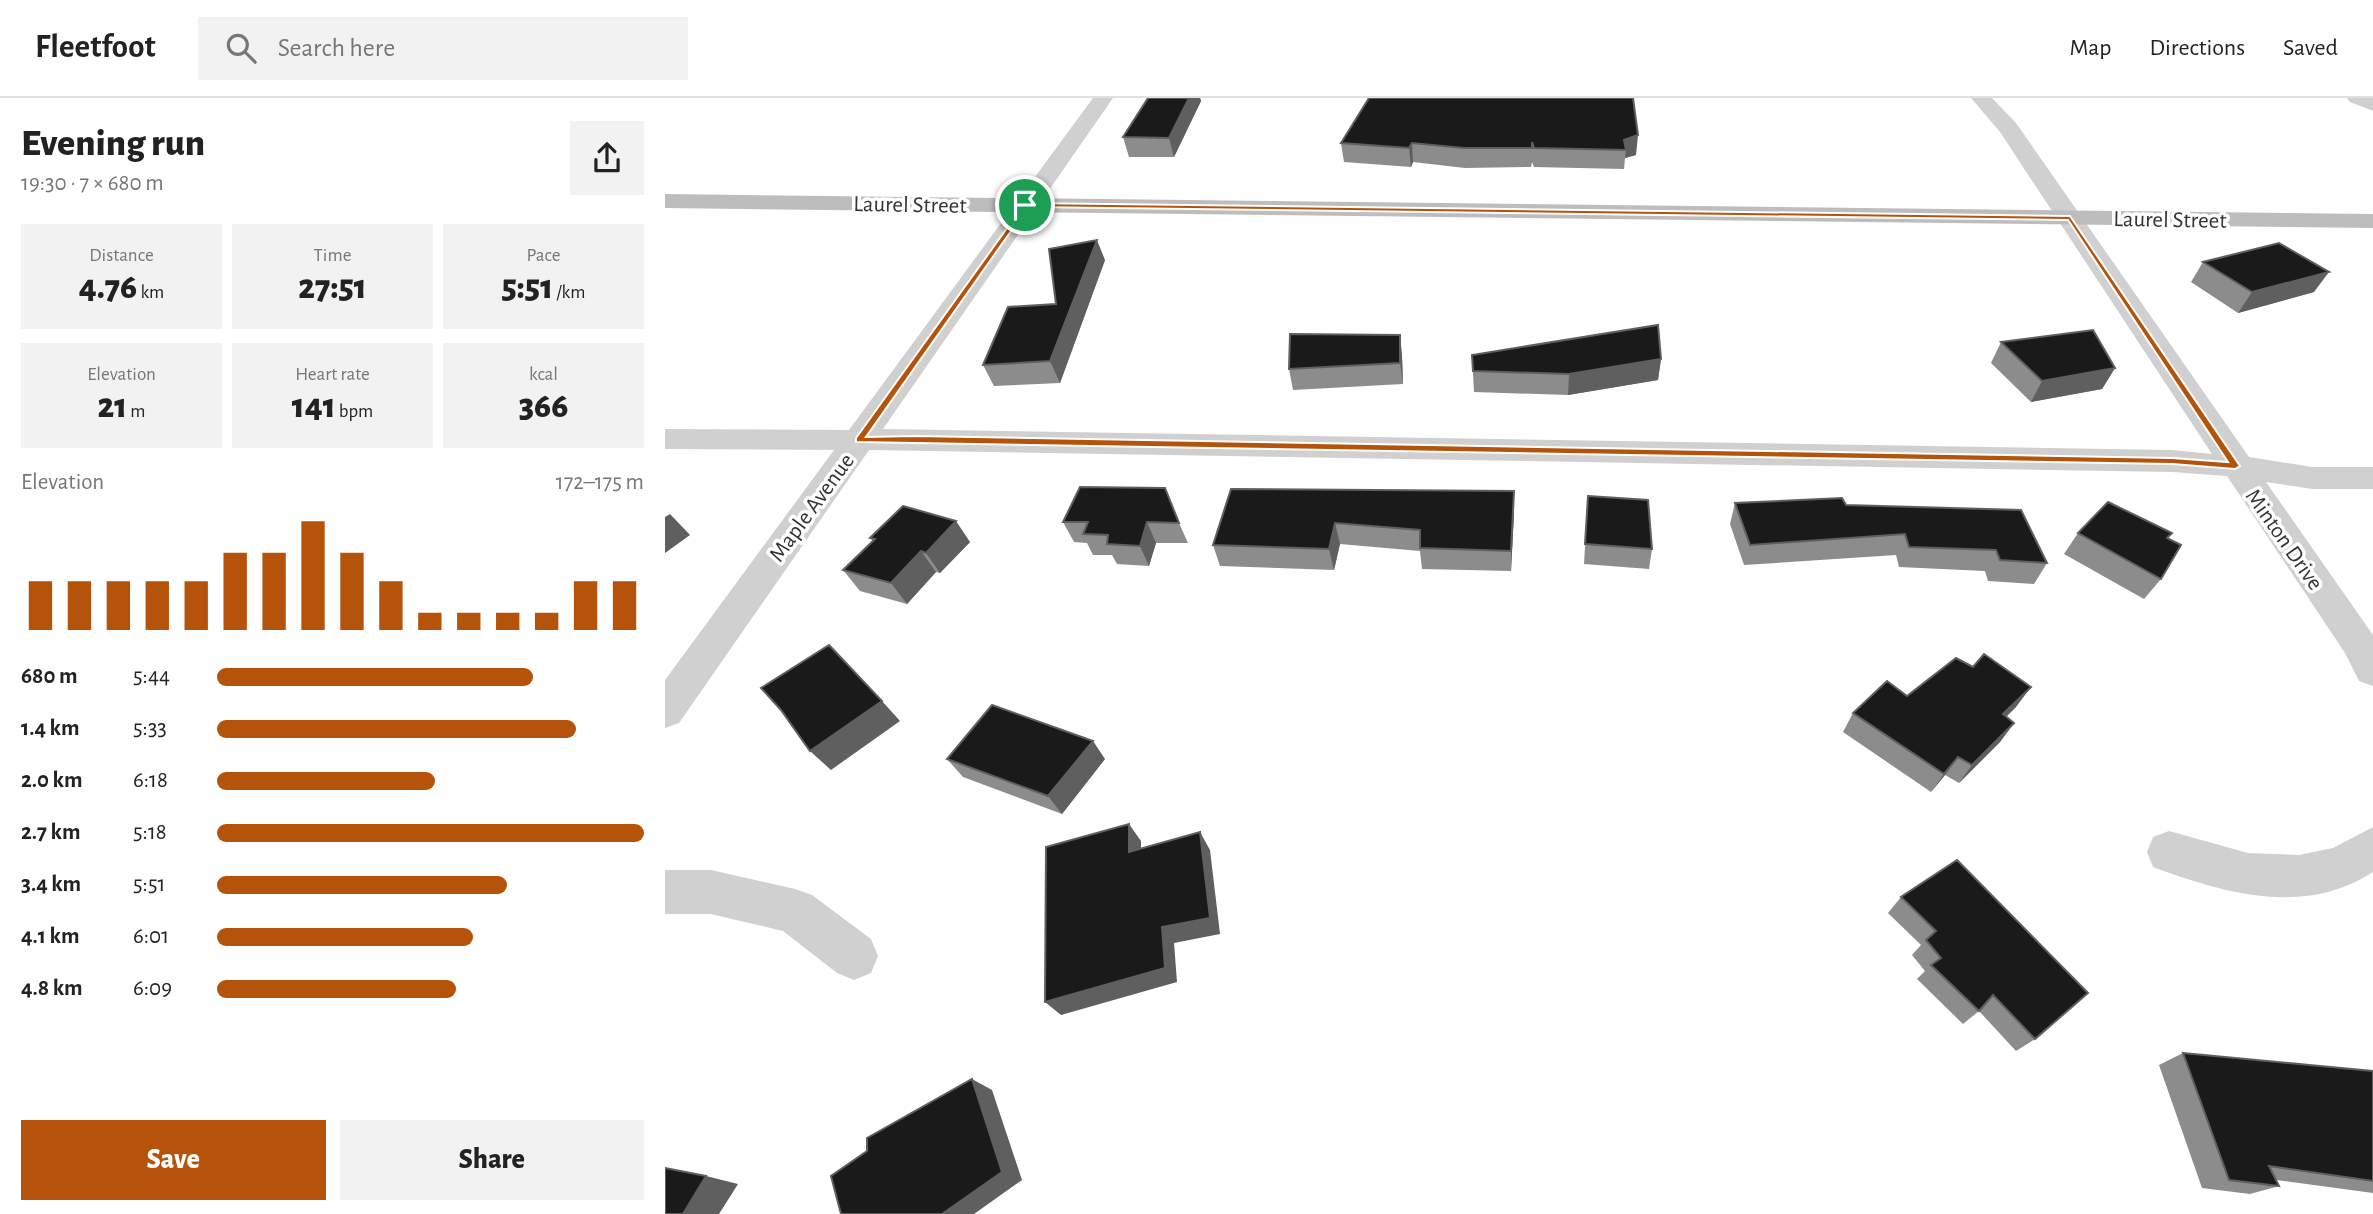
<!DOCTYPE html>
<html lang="en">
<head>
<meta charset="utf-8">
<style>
  body { margin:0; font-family:"Alegreya Sans",sans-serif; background:#f2f2f2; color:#222; height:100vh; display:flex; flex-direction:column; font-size:26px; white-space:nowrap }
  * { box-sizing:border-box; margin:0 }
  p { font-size:23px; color:#767676 }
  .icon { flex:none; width:38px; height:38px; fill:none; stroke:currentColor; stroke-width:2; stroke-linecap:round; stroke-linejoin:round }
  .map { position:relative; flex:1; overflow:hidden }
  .drawer { display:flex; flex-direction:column; background:#fff; width:665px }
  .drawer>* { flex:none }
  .pin { position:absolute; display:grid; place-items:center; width:60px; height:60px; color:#fff; margin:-30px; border:4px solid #fff; border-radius:50%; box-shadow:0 2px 7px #0007 }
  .round { display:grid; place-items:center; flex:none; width:74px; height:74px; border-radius:0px; background:#f2f2f2 }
  .head { display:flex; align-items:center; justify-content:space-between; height:119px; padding:0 21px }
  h1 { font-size:38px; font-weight:800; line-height:52px }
  .figures { display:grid; grid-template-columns:repeat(3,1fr); gap:10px; height:119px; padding:7px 21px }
  .figures div { display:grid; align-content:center; border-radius:0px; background:#f2f2f2; text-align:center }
  .figures b { font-size:35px; font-weight:800 }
  .figures small { font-size:19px; font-weight:400 }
  .figures p { font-size:19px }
  .chart { height:196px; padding:14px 21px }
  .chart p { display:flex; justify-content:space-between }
  .chart svg { width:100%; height:126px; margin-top:7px; stroke:#b45309; stroke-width:6 }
  .cta { display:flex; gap:14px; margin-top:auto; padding:14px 21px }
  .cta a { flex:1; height:80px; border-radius:0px; background:#b45309; color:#fff; font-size:28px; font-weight:800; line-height:80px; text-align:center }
  .cta a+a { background:#f2f2f2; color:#222 }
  ul { padding:0 21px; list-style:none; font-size:23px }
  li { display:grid; grid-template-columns:112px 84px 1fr; align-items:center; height:52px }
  li i { height:18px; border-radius:9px; background:#b45309 }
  header { display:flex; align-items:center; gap:42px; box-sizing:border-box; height:98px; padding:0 35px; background:#fff; border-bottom:2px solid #e0e0e0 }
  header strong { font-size:33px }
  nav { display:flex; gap:38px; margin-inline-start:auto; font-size:24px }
  .search { width:490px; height:63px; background:#f2f2f2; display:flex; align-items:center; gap:18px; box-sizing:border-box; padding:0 24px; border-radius:0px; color:#767676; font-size:26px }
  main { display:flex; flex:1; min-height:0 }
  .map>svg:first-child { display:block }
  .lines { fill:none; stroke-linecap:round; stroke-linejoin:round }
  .street { fill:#d0d0d0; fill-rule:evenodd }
  .secondary { fill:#bdbdbd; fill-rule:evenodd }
  .wall { fill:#8c8c8c }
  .shaded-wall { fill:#5f5f5f }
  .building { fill:#1a1a1a; stroke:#5f5f5f; stroke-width:2 }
  .route { fill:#b45309; stroke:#fff; stroke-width:2; fill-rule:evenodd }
  .labels { text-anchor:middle; stroke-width:7; stroke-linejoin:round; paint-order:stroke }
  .far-street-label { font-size:23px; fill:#333; stroke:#fff }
</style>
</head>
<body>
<header>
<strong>Fleetfoot</strong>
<div class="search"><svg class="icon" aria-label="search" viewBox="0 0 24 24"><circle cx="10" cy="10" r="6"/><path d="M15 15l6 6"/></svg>Search here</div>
<nav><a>Map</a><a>Directions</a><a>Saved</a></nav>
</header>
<main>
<section class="drawer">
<div class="head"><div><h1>Evening run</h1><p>19:30 · 7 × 680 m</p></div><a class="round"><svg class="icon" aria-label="share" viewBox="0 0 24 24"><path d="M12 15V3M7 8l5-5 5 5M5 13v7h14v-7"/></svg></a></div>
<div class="figures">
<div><p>Distance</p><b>4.76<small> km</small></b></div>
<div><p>Time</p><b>27:51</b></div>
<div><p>Pace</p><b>5:51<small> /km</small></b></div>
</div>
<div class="figures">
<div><p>Elevation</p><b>21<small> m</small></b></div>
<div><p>Heart rate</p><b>141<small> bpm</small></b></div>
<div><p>kcal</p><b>366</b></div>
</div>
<div class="chart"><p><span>Elevation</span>172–175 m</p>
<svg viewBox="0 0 160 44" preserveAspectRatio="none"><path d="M5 44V27M15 44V27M25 44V27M35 44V27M45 44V27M55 44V17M65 44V17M75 44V6M85 44V17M95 44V27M105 44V38M115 44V38M125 44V38M135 44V38M145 44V27M155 44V27"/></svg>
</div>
<ul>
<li><b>680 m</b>5:44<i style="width:74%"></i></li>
<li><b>1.4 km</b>5:33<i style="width:84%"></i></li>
<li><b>2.0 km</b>6:18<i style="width:51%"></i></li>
<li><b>2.7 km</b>5:18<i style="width:100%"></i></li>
<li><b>3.4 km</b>5:51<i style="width:68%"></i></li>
<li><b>4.1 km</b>6:01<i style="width:60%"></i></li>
<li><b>4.8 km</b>6:09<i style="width:56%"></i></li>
</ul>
<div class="cta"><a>Save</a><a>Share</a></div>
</section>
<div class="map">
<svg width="1708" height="1116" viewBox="0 0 1708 1116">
  <rect width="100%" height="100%" fill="#fff"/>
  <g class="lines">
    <!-- street -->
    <path class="street" d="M428,0H448L218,331L1507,352L1547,356L1335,34L1306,0H1327L1351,25L1584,359L1647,369H1708V391H1647L1601,384L1708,537V588L1694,583L1680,555L1562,378L1507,374L204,352L14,625L0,630V582L169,352L0,351V331L184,332Z
      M1682,0H1708V13L1685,4Z
      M1708,729V774C1640,819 1558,795 1488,769L1482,754L1488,739L1504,733L1583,755L1634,757L1668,750Z
      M0,772H46L130,791L147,797L206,841L213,858L206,875L189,882L172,875L118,833L46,816H0Z"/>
    <!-- secondary -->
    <path class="secondary" d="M0,96L1708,116V130L0,110Z"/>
  </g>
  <!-- wall -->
  <path class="wall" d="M483,0H535L536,3L509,59H464L458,39Z
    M968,0L971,57L960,60L959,71L869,69L867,64L866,69L800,70L748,64L746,69L679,64L676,45Z
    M440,162L395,285L329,288L318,267L391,206Z
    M1538,164L1649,194L1573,215L1526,184Z
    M735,237L737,258L738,286L628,292L624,271Z
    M1336,244L1450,270L1437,291L1366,304L1326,265Z
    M807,257L996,261L993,282L903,297L809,294Z
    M566,391L849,414L846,473L757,471L755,453L675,446L669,472L555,468L548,447Z
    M923,398L987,451L984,471L919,466Z
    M1070,405L1181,407L1382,465L1369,486L1323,483L1320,473L1234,469L1231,457L1079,467L1065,426Z
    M398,424L514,425L523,445H491L484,468L452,466L447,457H428L422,445L409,444Z
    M1413,435H1507L1503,440L1496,481L1479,501L1399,456Z
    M205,440L305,444L275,475L271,474L242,506L195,493L178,472L208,443Z
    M1242,598L1351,609L1341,619L1349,625L1335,644L1294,685L1280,677L1266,694L1178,634L1188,615Z
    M282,661H440L397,716L298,679Z
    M1292,762L1370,941L1351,953L1314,913L1298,926L1252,881L1260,873L1247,857L1256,847L1223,815L1236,799Z
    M1518,955L1708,973V1095L1611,1082L1614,1088L1585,1096L1537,1090L1494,967Z"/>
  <!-- shaded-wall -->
  <path class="shaded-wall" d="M524,0H535L536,3L509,59L504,40Z
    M973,37L971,57L960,60L961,52L959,42Z
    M747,45L748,64L746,69L744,50Z
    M432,142L440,162L395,285L385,263Z
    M1664,174L1649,194L1573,215L1587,194Z
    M735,237L737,258L738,286L735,265Z
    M996,261L993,282L903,297L904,276Z
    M1450,270L1437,291L1366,304L1377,283Z
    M849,393V414L846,473V453Z
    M5,416L25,437L0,455V419Z
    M291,423L305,444L275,475L261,455Z
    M482,424L491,445L484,468L475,448Z
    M670,425L675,446L669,472L664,451Z
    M256,453L271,474L242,506L226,485Z
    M1366,589L1351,609L1324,635L1338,616Z
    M217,603L235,623L166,672L145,653Z
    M1349,625L1335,644L1294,685L1307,667Z
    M428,643L440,661L397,716L383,698Z
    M1293,659L1280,677L1266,694L1279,676Z
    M464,726L476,743V771L464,754Z
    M535,734L545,752L555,836L509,845L512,884L396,917L380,904L497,829Z
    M307,981L327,992L357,1082L309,1116H277Z
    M41,1078L73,1086L54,1116H18Z"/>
  <!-- building -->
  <path class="building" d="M483,0H524L504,40L458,39Z
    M704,0H968L973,37L959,42L961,52L869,50L867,44V50H799L747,45L744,50L676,45Z
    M432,142L385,263L318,267L343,209L391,206L384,151Z
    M1614,145L1664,174L1587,194L1538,164Z
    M993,227L996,261L904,276L808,273L807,257Z
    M1428,232L1450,270L1377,283L1336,244Z
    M625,236L735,237V265L624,271Z
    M415,389L500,390L514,425L482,424L475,448L442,446L443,437L418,436L423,424H398Z
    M566,391L849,393L846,453L755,450V432L670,425L664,451L548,447Z
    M923,398L983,402L987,451L920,446Z
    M1177,400L1181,407L1356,412L1382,465L1335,462L1331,452L1244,449L1240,436L1085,447L1070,405Z
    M1443,404L1507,435L1502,440L1516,447L1496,481L1413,435Z
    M238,408L291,423L261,455L256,453L226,485L178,472L210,441L205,440Z
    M164,547L217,603L145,653L116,612L96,590Z
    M1319,556L1366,589L1338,616L1349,625L1307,667L1293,659L1279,676L1188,615L1222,583L1242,598L1291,560L1308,569Z
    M327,607L428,643L383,698L282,661Z
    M464,726V754L535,734L545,820L497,829L500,870L380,904L381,749Z
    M1292,762L1423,895L1370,941L1328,897L1314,913L1266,867L1276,860L1261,842L1271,833L1236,799Z
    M1518,955L1708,973V1083L1604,1068L1614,1088L1564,1082Z
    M307,981L337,1074L277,1116H176L166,1078L202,1053V1040Z
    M0,1070L41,1078L18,1116H0Z"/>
  <!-- route -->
  <path class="route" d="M360,105L1405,118L1575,368L1570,371L1507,366L191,344V340ZM363,109L1403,122L1563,364L1507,360L249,338L201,339Z"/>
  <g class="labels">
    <!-- far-street labels -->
    <g class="far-street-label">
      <text transform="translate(245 106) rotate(1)" y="8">Laurel Street</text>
      <text transform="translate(1505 121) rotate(1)" y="8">Laurel Street</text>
      <text transform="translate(146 409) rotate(-54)" y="8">Maple Avenue</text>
      <text transform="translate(1620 441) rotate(55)" y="8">Minton Drive</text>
    </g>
  </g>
</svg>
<div class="pin" style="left:360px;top:107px;background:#1e9e55"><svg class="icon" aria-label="arrive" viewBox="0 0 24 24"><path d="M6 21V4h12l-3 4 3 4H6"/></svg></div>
</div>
</main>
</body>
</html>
